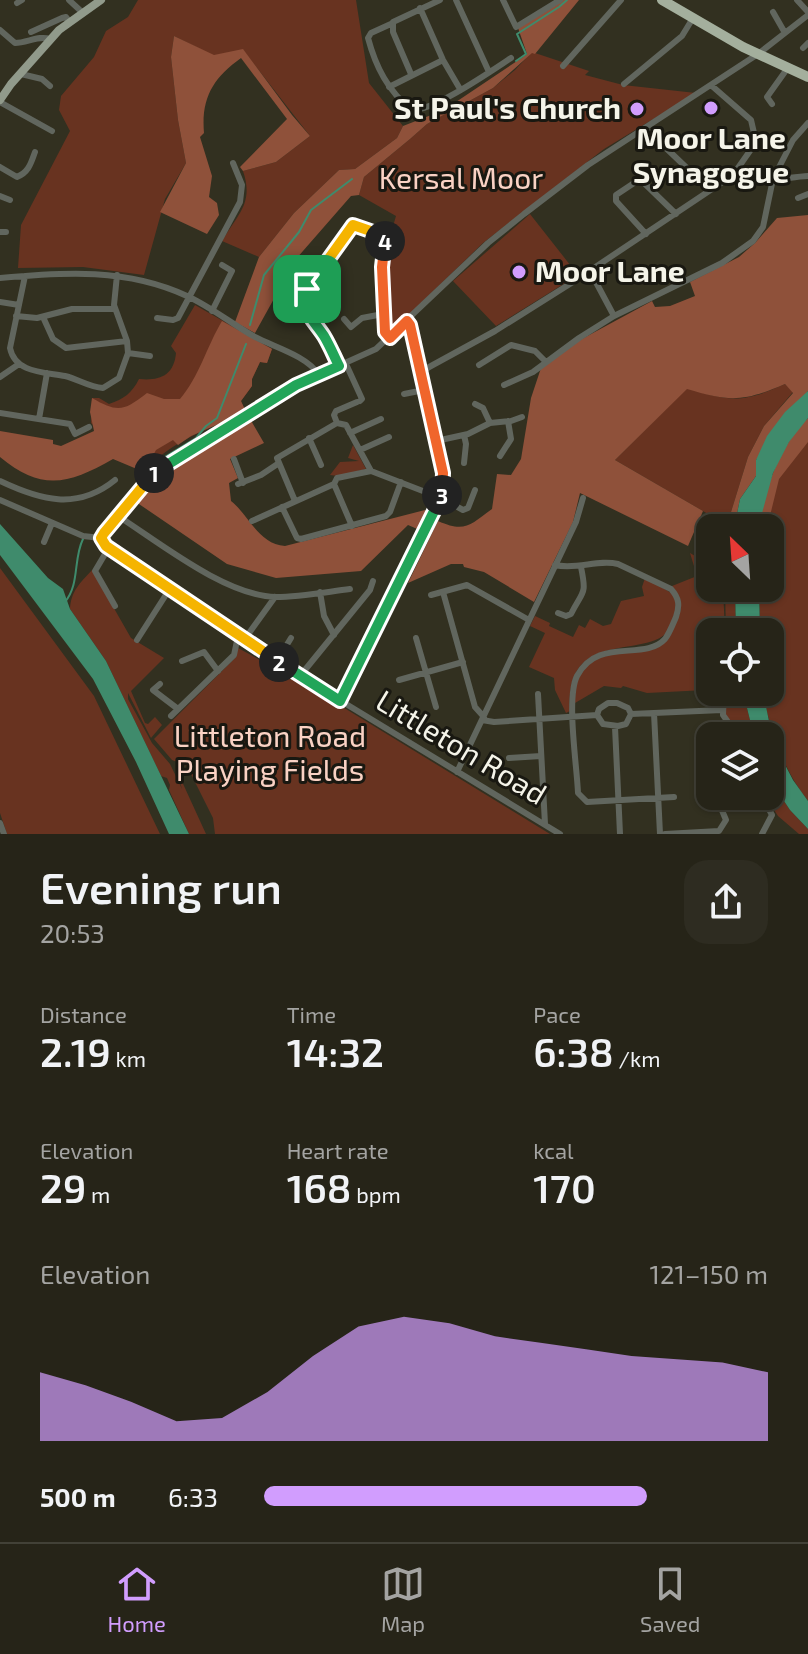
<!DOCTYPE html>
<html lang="en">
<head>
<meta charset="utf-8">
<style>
  body { margin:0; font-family:"Exo 2",sans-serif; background:#2e2c21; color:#f1f3f6; height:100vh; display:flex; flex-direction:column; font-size:30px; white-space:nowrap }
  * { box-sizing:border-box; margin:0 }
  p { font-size:26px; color:#a4a4a2 }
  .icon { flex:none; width:44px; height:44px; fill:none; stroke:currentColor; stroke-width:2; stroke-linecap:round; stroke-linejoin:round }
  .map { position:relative; height:834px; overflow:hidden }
  .sheet { display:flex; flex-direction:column; background:#262418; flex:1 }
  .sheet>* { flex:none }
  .needle { width:52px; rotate:335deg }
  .controls { position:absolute; left:696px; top:514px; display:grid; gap:16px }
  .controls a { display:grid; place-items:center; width:88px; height:88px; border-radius:16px; background:#262418; box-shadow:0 2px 6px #0004,0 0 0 2px #424137; font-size:40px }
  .pin { position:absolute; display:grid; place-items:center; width:68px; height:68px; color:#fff; margin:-34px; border-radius:16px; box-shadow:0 4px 12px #0006 }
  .km { position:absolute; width:40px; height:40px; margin:-20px; border-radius:50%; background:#222; color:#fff; font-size:22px; line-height:40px; text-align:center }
  .round { display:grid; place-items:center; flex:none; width:84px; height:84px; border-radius:24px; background:#2e2c21 }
  .summary { display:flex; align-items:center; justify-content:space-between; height:136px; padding:0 40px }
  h1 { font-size:44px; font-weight:600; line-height:60px }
  .stats { display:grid; grid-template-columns:repeat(3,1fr); gap:12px; height:136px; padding:8px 40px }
  .stats div { display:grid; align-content:center }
  .stats b { font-size:40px; font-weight:600 }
  .stats small { font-size:22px; font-weight:400 }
  .stats p { font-size:22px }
  .chart { height:224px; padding:16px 40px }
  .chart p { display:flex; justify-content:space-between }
  .chart svg { width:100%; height:144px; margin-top:8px; fill:#d19dfe; opacity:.7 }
  ul { padding:0 40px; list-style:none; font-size:26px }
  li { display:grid; grid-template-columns:128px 96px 1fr; align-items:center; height:60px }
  li i { height:20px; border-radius:10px; background:#d19dfe }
  .menu { display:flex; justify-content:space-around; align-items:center; height:112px; border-top:2px solid #424137; background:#262418; font-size:22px; color:#a4a4a2 }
  .menu a { display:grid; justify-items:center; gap:4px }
  .menu .current { color:#d19dfe }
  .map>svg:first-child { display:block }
  .green { fill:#683320 }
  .forest { fill:#8f513a }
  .water { fill:#3f8b6c }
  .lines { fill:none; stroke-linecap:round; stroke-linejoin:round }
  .stream { stroke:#3f8b6c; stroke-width:2 }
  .minor { stroke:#61665e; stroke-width:6 }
  .major { stroke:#919a8b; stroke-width:8 }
  .highway { stroke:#a4af9d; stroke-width:10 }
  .split-1-casing { stroke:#fff; stroke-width:16 }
  .split-2-casing { stroke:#fff; stroke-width:16 }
  .split-3-casing { stroke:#fff; stroke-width:16 }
  .split-4-casing { stroke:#fff; stroke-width:16 }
  .split-5-casing { stroke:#fff; stroke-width:16 }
  .split-1 { stroke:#22a559; stroke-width:10 }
  .split-2 { stroke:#f5b400; stroke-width:10 }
  .split-3 { stroke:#22a559; stroke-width:10 }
  .split-4 { stroke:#f0652b; stroke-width:10 }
  .split-5 { stroke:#f5b400; stroke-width:10 }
  .poi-dot { fill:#d19dfe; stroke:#191811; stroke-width:3 }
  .labels { text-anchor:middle; stroke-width:6; stroke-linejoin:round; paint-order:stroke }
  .poi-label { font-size:30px; font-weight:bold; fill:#f5f4e9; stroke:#191811; text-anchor:end }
  .park-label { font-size:30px; fill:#fad2c4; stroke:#191811 }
  .street-label { font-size:30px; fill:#f5f4e9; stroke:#191811 }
</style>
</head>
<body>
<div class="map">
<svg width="808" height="834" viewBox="0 0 808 834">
  <rect width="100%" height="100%" fill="#323020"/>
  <!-- green -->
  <path class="green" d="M138,0H356L369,83L403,126L397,138L355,169L339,170L294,213L259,257L222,241C238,214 254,203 243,171L276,162L310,136L243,50L214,56L174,36L171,57L178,120L186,163L165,199L144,275L83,267L18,268L21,225L70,131L59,110L61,96L94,57L106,31L128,17Z
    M532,52L589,71L585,75L623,85L696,93L604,149L483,243L394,329L389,328V240L396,216L359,195L364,177L410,139L427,124L493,88L515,70Z
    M530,214L578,275L496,326L453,281Z
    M195,305L272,349L267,363L260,362L252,379V386L241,401L246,412C211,427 169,442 144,472L91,423L92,398H99L109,404C124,399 132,393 139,379C159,381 174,376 176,353L171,346Z
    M785,384L793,392L764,426L748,457L727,525L615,460L687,388C730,402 743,403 785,384Z
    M808,418V801C783,769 771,733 763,694V692H770V632H760L759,588H770V528H758L762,506Z
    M353,445L366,469L338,476L330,475L340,462L359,461L348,458Z
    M690,553L710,565V588H723L725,632H710V680L706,690L647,693L623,686L621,688L604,686L575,703C575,690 576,677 585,667C607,643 646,660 668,638C671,634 674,626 677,621C683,607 682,598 672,586L697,576Z
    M0,568L94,696L160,834H7L0,813Z
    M92,570L131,638L164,658L131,691L145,723L148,724L155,717L162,725L151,738L128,693V699L152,743L170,764L182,789L177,773L179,775L206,834H189L169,790L170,785L167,778L161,776L106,661L70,609C71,591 80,583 92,570Z
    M645,578L675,595C688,684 563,606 570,711L566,713L555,690L554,678L529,667L545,633L530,626L535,616L550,623L549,626L573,637L579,625L585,628L590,619L603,626L611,624L621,601L644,596L642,587Z
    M725,588H735L736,632H726Z
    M238,648L310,687L550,834H215L213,818L187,766L172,760L154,739L236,657Z
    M726,692H743L754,736H740L726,716Z
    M770,780L790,810L808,829V834H799L778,816L765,796H770Z"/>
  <!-- forest -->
  <path class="forest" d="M563,0H579L535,54L532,53L493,88L427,124L410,139L364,177L359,195L351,196L296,259L255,333L235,322L259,257L294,213L339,170L355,169L397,138L403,126L444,110L523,57L527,54L518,28Z
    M174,36L214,55L243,49L292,115L310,136L276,162L243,171L240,167L287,119L241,58C213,78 201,98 204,133L200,137L212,176L209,197L217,203L219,215L207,234L160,212L186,163L178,120L171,57Z
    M808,215V391L756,460V476L740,499L734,528L727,525L748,457L764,426L793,393L785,384C743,402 730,402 687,389L615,460L703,511L688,546L580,493L573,522L534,602L484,572L464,567L463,564H451L408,583L438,521C465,533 470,525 492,509L497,474L511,475L521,459L531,398L541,368L580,340L652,301L655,307L670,306L695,296L690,282L739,257L755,243L777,218Z
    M222,321L272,349L267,363L260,362L252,379V386L241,401L246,412L191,436L178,445L173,440L156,450L144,472L113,459C69,484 42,492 0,457V431L53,440V444L61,446L94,431L90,412L92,398C118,413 124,411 147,393L164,399H180C199,377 207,346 222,321Z
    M249,417L264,443L230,459L238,478L229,483L231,501C249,515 258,544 285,546L425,510L430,514L422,531L408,525L361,571L276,578L227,564L136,502L162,473Z
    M808,418V442L779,479L767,528H758C765,489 779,446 808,418Z"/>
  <!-- water -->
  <path class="water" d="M808,391V418L789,442L773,473L758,528H734L740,499L756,476V460L767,436L785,412Z
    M0,524L48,578L63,589L70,609L106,661L189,834H169L136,762L93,679L0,555Z
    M735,588H759L760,632H736Z
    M743,692H763L769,721L780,755L793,780L808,801V829L790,810L770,780V736H754Z"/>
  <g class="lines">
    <!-- stream -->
    <path class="stream" d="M516,61L526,54L517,34L559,7L567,0
      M250,325L264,275L299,232L311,210L352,179
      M155,463L196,438L206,426L217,418L246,344
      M65,602C80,584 73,559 83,539"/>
    <!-- minor -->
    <path class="minor" d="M69,0L83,13
      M456,0L489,72
      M503,0L516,27L560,0
      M797,0L808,12
      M17,3L22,0
      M420,8L443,60L460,89
      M773,12L785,33
      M393,23L371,33L368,38C376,68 388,90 411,110C432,112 491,71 511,58
      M0,30L15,43C27,43 39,35 50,39
      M31,32L62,18L66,17L69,21
      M803,48L808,43
      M563,66L621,0
      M21,74L42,79L50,86
      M411,74L393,32V22L440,0
      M624,84L682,36L693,18
      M389,87L443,60
      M0,102L52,131
      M772,104L767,97L787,69
      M645,128L690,171L703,176L727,180
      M0,167L17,177C29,172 31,163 35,152
      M733,175C754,186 786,177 808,176
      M0,196L10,200
      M798,198L808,194
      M0,232H6
      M646,234L616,201V195L637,181H642L676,214
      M590,271L614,316
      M25,276L10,348C15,373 44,372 65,376C78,379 89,387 103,388L119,378L128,353L127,341L114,305L117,275
      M0,278C64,272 127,268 187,296C211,307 232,324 255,337C274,347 307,356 318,374
      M0,302L19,305
      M212,311L232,271L222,265
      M16,316L37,318L72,309H115
      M43,317L53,339L66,348L127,341
      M157,318L173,320L178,318L240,202L242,185L233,163
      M344,319L351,327L362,318L383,314
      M128,353L150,356
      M346,364L362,399L360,401
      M479,365L511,345L535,351L545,361
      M339,366L324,337L307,313L303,301L313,280L353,225L382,235L385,239C382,261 376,320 390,338
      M420,372L495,331L573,282L733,175L752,148L754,133L751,120L712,86
      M0,377L19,364
      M504,385L533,372L579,338L614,316L722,263L753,241L763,227L773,179L793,140L808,123
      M404,394L424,390
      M475,404L483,408L490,423
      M0,413L70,424L75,434L89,427
      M39,419L47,373
      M337,423L334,415L336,411L357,402
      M350,433L381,419
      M309,438L321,465
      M436,441L468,434L490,423L511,421L522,417
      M360,450L389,437
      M500,456L511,439L508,421
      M234,459L243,483
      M464,463L466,444L464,435
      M0,481C40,500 77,511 115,480
      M238,484L261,475L279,463
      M334,484L352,526
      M0,500L83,536L101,538
      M295,501L277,458L337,423L346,425L371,471
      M282,507L297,538L301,539L386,516L390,512L401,482
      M118,516C160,543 226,596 276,597C300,597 326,592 350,589
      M252,521L334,484L337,478L371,471L441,498L463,510L468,508L475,490
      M101,538L159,469L296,385L376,349L488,243L524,214L588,165L758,54L808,15
      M101,538L110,550L300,676L560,834
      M44,542L52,523
      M108,549L95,571L115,606
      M555,565C577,570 598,559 618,564L671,589C679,598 680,605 676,617C673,624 669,634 665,639C644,662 598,636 577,676C566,698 577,766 578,793L587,802L674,797
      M320,592L324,616L334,635
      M443,592L475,707L484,717
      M431,595L467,585L529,620
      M558,613L566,616L571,614C583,590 587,596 581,567
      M416,638L436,707
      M137,640L169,590
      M244,640L275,597
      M182,661L204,652L218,671
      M277,661L291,638
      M300,676L370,590L373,581
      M399,680L463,662
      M160,684L153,690L178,709
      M724,692L723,715L738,736
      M538,694L545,824
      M340,701L443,492V473L407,321
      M617,703L628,708L631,714L626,724L618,726L603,724L597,715L599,709L608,703Z
      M654,713L660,834
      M631,714L722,710
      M171,716L234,655L238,636
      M482,720L494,722L597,715
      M615,727L620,834
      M699,753L710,780
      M509,758L541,756
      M457,772L576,522L583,498
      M0,823L4,834
      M665,834L719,831L726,820L716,796
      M762,834L772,815L762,796"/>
    <!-- major -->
    <path class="major" d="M0,100L11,84L59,30L101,0"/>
    <!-- highway -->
    <path class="highway" d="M662,0L743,47L808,77"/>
  </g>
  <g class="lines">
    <defs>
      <path id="split-1" d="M154,473L296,385L339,366C334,356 330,346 324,336C313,319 299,310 307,289"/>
      <path id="split-2" d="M154,473L104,533L101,538L106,546L279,662"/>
      <path id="split-3" d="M279,662L340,701L442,495"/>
      <path id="split-4" d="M385,241L382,267L385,332L390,338L407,321L410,325L443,473L442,495"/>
      <path id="split-5" d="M307,289L353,225L382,235L385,241"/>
    </defs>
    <!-- split-1 casing -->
    <use href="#split-1" class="split-1-casing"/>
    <!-- split-2 casing -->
    <use href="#split-2" class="split-2-casing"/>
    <!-- split-3 casing -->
    <use href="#split-3" class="split-3-casing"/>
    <!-- split-4 casing -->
    <use href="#split-4" class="split-4-casing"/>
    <!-- split-5 casing -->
    <use href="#split-5" class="split-5-casing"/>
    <!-- split-1 -->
    <use href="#split-1" class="split-1"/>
    <!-- split-2 -->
    <use href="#split-2" class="split-2"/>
    <!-- split-3 -->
    <use href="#split-3" class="split-3"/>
    <!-- split-4 -->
    <use href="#split-4" class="split-4"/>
    <!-- split-5 -->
    <use href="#split-5" class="split-5"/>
  </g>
  <!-- markers -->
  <g class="poi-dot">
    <circle cx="711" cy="108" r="8"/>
    <circle cx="637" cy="109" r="8"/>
    <circle cx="519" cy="272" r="8"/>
  </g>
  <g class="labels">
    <!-- poi labels -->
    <g class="poi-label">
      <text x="621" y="119">St Paul's Church</text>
      <text x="711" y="149" text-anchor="middle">Moor Lane<tspan x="711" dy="34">Synagogue</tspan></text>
      <text x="535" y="282" text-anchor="start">Moor Lane</text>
    </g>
    <!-- park labels -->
    <g class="park-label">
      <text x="461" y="189">Kersal Moor</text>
      <text x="270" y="747">Littleton Road<tspan x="270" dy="34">Playing Fields</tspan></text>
    </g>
    <!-- street labels -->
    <g class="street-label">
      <text transform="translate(461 748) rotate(31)" y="10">Littleton Road</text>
    </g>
  </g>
</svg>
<div class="controls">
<a><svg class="needle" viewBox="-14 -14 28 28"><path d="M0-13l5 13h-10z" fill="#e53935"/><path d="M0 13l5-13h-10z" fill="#a4a4a2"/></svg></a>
<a><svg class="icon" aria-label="locate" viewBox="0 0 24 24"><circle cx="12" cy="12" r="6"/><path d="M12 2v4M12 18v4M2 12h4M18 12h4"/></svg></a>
<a><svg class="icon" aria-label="layers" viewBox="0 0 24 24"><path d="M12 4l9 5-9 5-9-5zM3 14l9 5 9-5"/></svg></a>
</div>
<div class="pin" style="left:307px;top:289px;background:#1e9e55"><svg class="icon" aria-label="arrive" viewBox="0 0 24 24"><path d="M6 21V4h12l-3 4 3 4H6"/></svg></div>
<b class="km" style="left:154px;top:473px">1</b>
<b class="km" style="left:279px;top:662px">2</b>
<b class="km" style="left:442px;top:495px">3</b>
<b class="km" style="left:385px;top:241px">4</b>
</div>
<section class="sheet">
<div class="summary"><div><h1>Evening run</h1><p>20:53</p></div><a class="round"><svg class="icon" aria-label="share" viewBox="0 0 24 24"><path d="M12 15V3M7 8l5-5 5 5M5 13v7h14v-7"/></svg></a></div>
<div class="stats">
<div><p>Distance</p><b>2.19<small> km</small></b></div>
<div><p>Time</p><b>14:32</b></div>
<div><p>Pace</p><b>6:38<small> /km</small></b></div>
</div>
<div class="stats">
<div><p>Elevation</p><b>29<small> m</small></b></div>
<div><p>Heart rate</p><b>168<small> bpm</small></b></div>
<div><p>kcal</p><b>170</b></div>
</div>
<div class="chart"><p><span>Elevation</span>121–150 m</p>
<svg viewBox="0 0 160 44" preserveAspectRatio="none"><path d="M0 44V23L10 27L20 32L30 38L40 37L50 29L60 18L70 9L80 6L90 8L100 12L110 14L120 16L130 18L140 19L150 20L160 23V44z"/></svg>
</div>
<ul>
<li><b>500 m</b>6:33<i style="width:76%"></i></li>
</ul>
</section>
<nav class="menu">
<a class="current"><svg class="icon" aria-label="home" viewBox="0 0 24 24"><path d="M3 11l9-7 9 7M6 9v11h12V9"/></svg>Home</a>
<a><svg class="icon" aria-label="map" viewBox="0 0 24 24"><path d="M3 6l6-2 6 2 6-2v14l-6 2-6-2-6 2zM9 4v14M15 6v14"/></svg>Map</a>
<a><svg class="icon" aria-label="saved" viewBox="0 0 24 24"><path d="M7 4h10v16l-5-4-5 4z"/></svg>Saved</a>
</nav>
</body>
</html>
